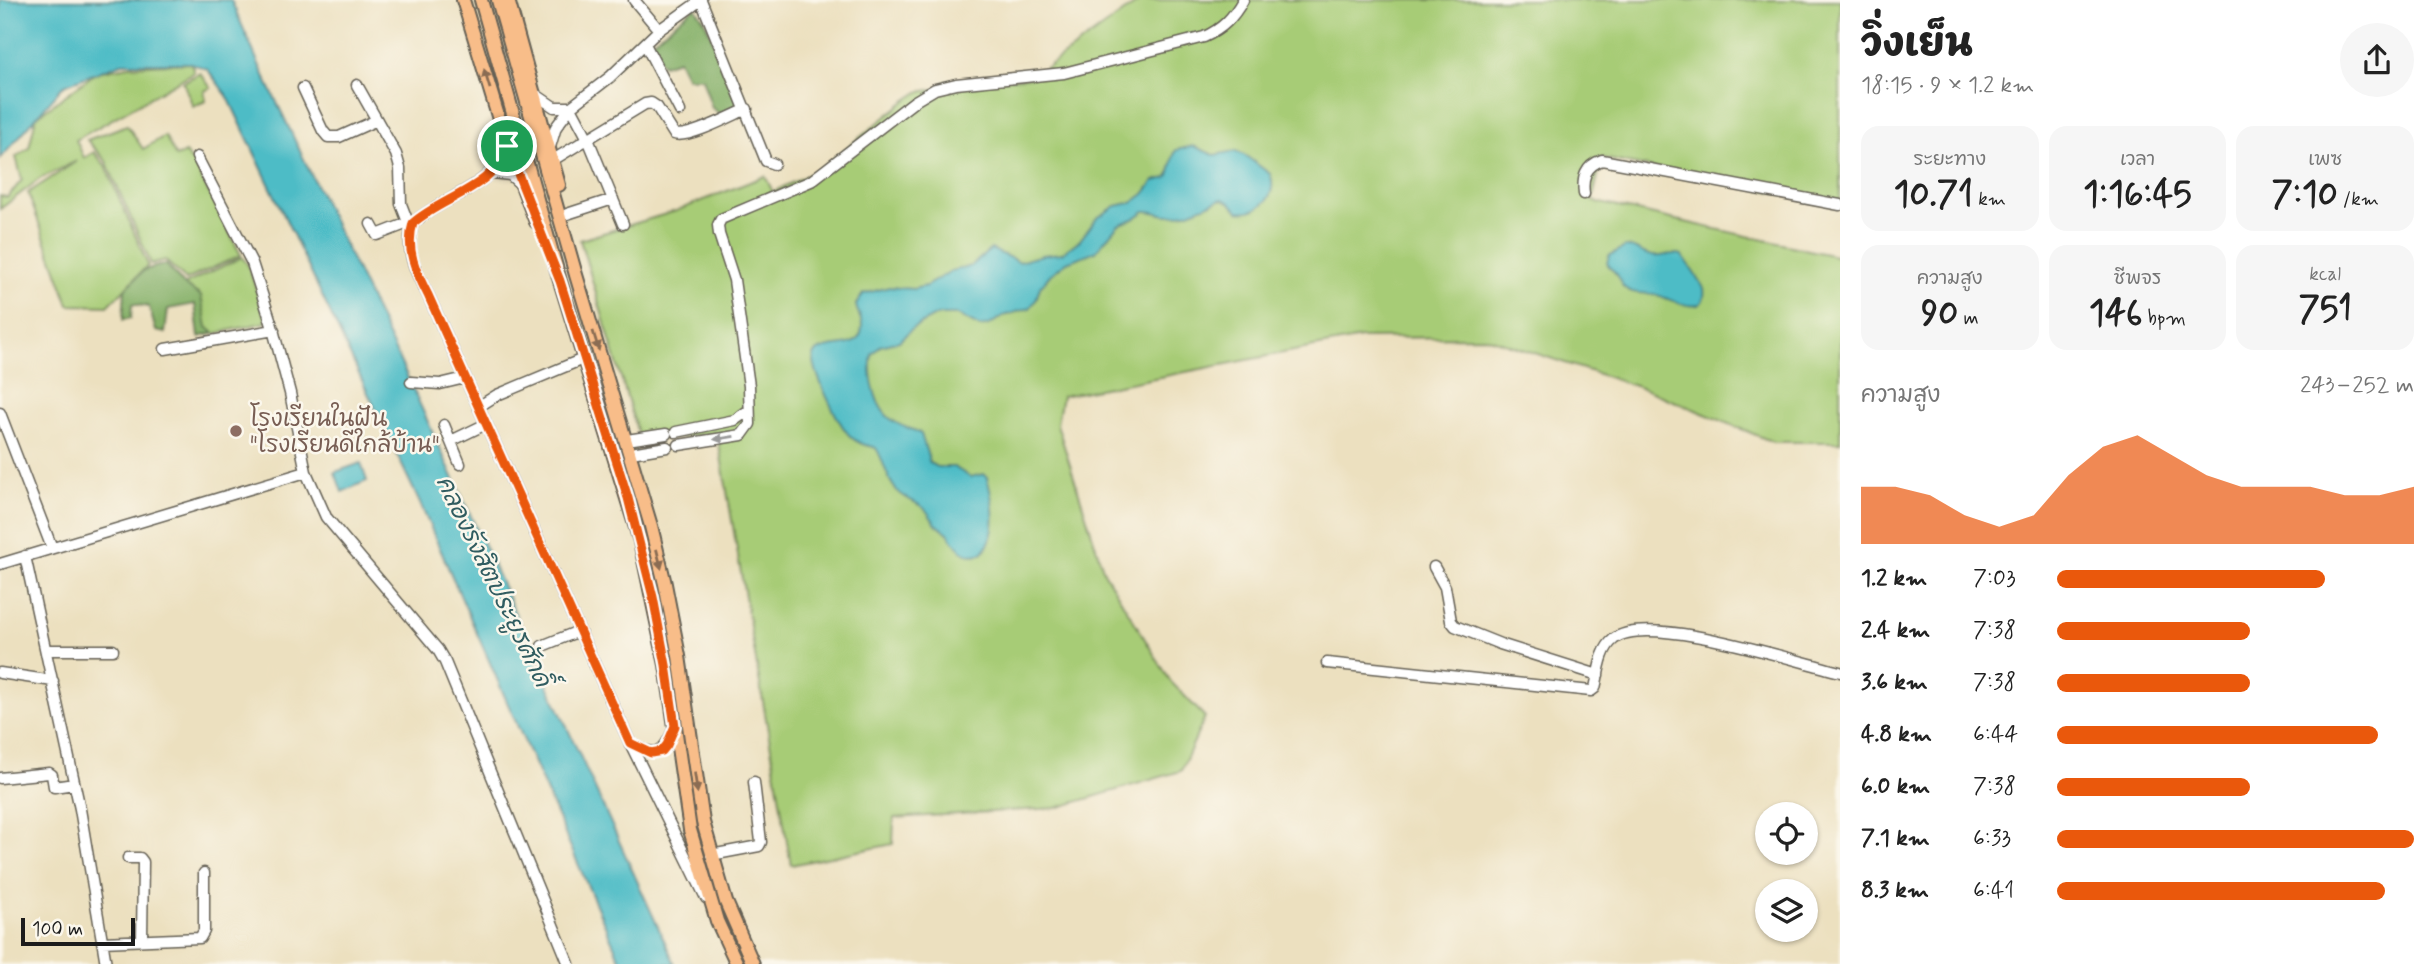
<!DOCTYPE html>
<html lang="th">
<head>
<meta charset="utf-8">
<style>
  body { margin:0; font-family:Mynerve,"Playpen Sans Thai",sans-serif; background:#f6f6f6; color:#222; height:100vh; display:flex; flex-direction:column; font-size:26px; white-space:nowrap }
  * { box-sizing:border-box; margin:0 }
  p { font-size:23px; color:#767676 }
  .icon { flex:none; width:38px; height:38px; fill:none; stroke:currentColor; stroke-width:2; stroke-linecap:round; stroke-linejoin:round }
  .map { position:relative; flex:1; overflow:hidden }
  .sheet { display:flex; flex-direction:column; background:#fff; width:595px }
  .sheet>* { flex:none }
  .tools { position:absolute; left:1755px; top:802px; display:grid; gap:14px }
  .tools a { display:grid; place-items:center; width:63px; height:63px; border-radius:50%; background:#fff; box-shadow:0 2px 5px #0004; font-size:35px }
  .scale { position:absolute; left:21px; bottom:18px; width:114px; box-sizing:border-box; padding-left:7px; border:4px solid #1c1c1c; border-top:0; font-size:19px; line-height:24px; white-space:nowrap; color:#1c1c1c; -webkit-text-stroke:5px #fbf7ec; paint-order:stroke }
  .pin { position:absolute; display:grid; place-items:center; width:60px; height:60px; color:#fff; margin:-30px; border:4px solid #fff; border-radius:50%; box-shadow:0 2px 7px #0007 }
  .round { display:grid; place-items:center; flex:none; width:74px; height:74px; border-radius:37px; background:#f6f6f6 }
  .overview { display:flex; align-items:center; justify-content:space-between; height:119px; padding:0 21px }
  h1 { font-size:38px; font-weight:800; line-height:52px }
  .stats { display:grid; grid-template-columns:repeat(3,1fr); gap:10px; height:119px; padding:7px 21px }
  .stats div { display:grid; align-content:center; border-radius:18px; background:#f6f6f6; text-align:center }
  .stats b { font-size:35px; font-weight:800 }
  .stats small { font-size:19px; font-weight:400 }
  .stats p { font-size:19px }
  .chart { height:196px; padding:14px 21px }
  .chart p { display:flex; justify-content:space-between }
  .chart svg { width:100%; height:126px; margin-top:7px; fill:#ea580c; opacity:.7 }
  ul { padding:0 21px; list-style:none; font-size:23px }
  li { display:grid; grid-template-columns:112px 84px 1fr; align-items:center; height:52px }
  li i { height:18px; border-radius:9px; background:#ea580c }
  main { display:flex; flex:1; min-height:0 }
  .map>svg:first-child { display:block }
  .green { fill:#a7cc76; stroke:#627449; stroke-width:2 }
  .forest { fill:#85b067; stroke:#506642; stroke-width:2 }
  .water { fill:#4ebcc6; stroke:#356c71; stroke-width:2 }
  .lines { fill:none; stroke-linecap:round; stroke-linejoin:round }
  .minor-casing { stroke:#656155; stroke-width:13 }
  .major-casing { stroke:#656155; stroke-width:16 }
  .minor { stroke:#fff; stroke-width:10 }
  .major { stroke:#f8bd89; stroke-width:12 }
  .oneway { fill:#8a6c52 }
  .oneway2 { fill:#999 }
  .route-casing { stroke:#fff; stroke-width:14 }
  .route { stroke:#ea580c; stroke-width:9 }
  .education-dot { fill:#8d6e63; stroke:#fbf7ec; stroke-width:2.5 }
  .labels { text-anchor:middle; stroke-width:5; stroke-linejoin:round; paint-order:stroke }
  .education-label { font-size:23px; fill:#785e54; stroke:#fbf7ec; text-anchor:start }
  .water-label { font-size:24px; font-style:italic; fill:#305c60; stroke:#fbf7ec }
</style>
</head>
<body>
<main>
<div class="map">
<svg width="1840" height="964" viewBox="0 0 1840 964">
  <rect width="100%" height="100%" fill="#fbf7ec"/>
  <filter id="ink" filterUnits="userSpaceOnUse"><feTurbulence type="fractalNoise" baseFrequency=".0143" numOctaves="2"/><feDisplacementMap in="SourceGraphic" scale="14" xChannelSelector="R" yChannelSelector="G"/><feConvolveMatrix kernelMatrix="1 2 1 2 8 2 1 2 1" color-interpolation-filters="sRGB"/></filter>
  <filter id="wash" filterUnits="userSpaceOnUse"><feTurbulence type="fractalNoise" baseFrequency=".00686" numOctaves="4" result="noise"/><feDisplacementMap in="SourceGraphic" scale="28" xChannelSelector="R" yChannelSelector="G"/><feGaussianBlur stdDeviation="1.57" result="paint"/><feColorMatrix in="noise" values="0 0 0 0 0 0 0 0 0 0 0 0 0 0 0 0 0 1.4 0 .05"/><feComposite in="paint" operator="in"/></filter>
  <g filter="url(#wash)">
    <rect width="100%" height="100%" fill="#ece0bf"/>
    <!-- green -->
    <path class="green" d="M1141,0H1840V205L1602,158L1592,201L1840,257V442H1773L1647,390L1486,337L1361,338L1062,396L1057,424L1104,572L1171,682L1205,717L1181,771L1056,808L894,818L893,844L791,865L717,433L640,441L580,240L676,211L765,176L773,192L822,168L905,101L919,92L983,81L1033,77Z
      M191,63L194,72L76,140L84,158L94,152L105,165L148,265L108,306L69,305L28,193L77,161L41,178L0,209V196L8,197L22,180L16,157L29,148L36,117L97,72L129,66Z
      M200,73L211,88L204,91L206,101L193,106L183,82Z
      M127,125L143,149L165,136L176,157L185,153L193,162L241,255L186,280L165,260L151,264L106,161L87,140Z
      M242,257L248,265L267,322L208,335L199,294L186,292L185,284Z"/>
    <!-- forest -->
    <path class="forest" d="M695,7L705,21L741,109L724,117L712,108L702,78H687L678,60L663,65L648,44Z
      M166,264L183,284L201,296L207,327L214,333L199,337L195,304L168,309L165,333L156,331L149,307L132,304L131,318L123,320L125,289L144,270Z"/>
    <!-- water -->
    <path class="water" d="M0,0H231L261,69L407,376L675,964H622L419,501L228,97L207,69L191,63H122L64,85L0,159Z
      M1193,146L1214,155L1236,151L1246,156L1270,174C1279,195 1259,215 1238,211L1231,203L1223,199C1205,204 1187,216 1168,215C1159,215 1153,210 1145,211L1133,219L1118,225L1096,251L1067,262L1050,275L1040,287L1036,300L1030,308L1003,316L989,325L980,327L958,315H937L913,328L899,341L880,346L872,354C868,375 875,411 895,422C903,428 913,428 921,434L930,463L937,467H954L970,477L984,474L987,477C993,500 1000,535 982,553C964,560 957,546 948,533C944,529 939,527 935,523C930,517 928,510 921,506C911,499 902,498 894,487C885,474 883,458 876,448C866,445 858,444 850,436C839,425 811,369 814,355C825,339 862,355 862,326C862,319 857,312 856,305L863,294L889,287L913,289L926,286L951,271L971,266L991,249L1019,262L1042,255L1062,253L1080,240L1097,218L1116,206L1133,202L1144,194L1154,181L1167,178C1173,170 1171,159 1176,150Z
      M1625,247C1637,246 1642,255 1653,256C1664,258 1671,251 1682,255L1704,288C1708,321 1669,298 1657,295C1647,292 1636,296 1626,289C1620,285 1621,281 1618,276C1615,271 1610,269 1607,263L1609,256Z
      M361,463L367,481L342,492L335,472Z"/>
  </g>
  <g filter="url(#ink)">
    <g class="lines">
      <defs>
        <path id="minor" d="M634,0L659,30
          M701,0L766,161L774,164
          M645,44L680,111
          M357,85L396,154L400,168L401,204L411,230
          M303,88L323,131L328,137H339L377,120
          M535,94L554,107H571
          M571,107L588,139L623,224
          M507,146C495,187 442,197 413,223C404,249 416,273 428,295L630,743L706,898
          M550,147L556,127L571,107L610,77L659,30L701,0
          M197,157L252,263L271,322L290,393L306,472L326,517L438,650L445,662L569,964
          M553,160L645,104L651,103L657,107L674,134C688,139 731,116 747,109
          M492,173L510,175L519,183
          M1584,194C1582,178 1585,166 1602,160L1840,205
          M567,214L613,199
          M371,224L377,235L408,223
          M165,349L274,330
          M411,382L440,384L465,378
          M478,407L497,395L583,359
          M0,413L52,548
          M444,425L460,464
          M676,432L735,420L749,410
          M627,440L666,434
          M451,441L486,424
          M679,445L742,435L750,424L749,386L734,280L719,234L718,225L721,219L811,181L915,101L935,89L956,84L1064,73L1204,37C1222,29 1233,18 1243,0
          M631,453L667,447
          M25,556L80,809L106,964
          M0,564L306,472
          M1434,567L1445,587L1451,621L1455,626L1500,644L1598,675
          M542,646L579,631
          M47,650H113
          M1327,663L1591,691L1595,688C1599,672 1600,650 1614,639C1646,612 1798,662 1840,672
          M0,673L53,681
          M630,744C657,758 664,754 675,726
          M0,778L49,773L52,775L54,787L74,784
          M711,855L759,846L761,842L754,782
          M128,858H140L143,862L142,939
          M102,942L200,938L204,931V873"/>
        <path id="major" d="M463,0L507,146L536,222
          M481,0L560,281L640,541L666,665L690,830L717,921L737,964
          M498,0L576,275L651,526L665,584L679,656L703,822L726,902L753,964
          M508,0L559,185"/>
      </defs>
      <!-- minor casing -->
      <use href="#minor" class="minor-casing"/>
      <!-- major casing -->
      <use href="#major" class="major-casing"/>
      <!-- minor -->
      <use href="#minor" class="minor"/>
      <!-- major -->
      <use href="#major" class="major"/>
    </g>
    <!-- one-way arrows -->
    <defs><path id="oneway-solid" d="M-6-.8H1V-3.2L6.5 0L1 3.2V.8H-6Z" transform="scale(1.75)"/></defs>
    <g class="oneway">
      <use href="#oneway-solid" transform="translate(487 79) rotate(-107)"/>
      <use href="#oneway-solid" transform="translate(596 341) rotate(73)"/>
      <use href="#oneway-solid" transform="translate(659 559) rotate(76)"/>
      <use href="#oneway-solid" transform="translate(696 783) rotate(82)"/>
    </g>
    <use class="oneway2" href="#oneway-solid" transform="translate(724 438) rotate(171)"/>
  </g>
  <g class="lines" filter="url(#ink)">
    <defs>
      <path id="route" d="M507,146L560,281L628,498L653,597L666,665L675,726L667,745L662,751L651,753L630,743L428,295C416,272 405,249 413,223C442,197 496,187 507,146Z"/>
    </defs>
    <!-- route casing -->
    <use href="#route" class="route-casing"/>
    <!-- route -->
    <use href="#route" class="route"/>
  </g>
  <!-- markers -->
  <circle class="education-dot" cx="236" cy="431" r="7"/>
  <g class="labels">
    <!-- education labels -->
    <g class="education-label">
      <text x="250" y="426">โรงเรียนในฝัน<tspan x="250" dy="26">"โรงเรียนดีใกล้บ้าน"</tspan></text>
    </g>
    <!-- water labels -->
    <g class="water-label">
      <text transform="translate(494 581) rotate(64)" y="8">คลองรังสิตประยูรศักดิ์</text>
    </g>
  </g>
</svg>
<div class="tools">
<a><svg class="icon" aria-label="locate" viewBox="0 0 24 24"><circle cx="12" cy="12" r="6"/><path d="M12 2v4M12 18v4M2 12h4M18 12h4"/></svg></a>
<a><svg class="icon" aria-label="layers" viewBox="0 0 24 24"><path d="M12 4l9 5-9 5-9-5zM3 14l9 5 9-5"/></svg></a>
</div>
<div class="scale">100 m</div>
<div class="pin" style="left:507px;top:146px;background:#1e9e55"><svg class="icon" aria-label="arrive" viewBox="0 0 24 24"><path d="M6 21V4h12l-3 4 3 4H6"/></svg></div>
</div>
<section class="sheet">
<div class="overview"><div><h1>วิ่งเย็น</h1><p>18:15 · 9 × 1.2 km</p></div><a class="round"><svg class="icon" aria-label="share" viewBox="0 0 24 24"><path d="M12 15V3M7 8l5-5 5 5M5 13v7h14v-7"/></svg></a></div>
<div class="stats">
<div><p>ระยะทาง</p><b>10.71<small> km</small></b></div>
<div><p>เวลา</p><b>1:16:45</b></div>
<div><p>เพซ</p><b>7:10<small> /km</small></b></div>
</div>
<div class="stats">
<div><p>ความสูง</p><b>90<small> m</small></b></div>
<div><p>ชีพจร</p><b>146<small> bpm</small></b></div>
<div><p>kcal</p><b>751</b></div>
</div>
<div class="chart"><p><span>ความสูง</span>243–252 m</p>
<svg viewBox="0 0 160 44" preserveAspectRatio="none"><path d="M0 44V24L10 24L20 27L30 34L40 38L50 34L60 20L70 10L80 6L90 13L100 20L110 24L120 24L130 24L140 27L150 27L160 24V44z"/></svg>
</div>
<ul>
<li><b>1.2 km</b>7:03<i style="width:75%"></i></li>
<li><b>2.4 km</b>7:38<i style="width:54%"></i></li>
<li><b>3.6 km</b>7:38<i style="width:54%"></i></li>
<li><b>4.8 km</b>6:44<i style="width:90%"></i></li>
<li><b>6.0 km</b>7:38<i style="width:54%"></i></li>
<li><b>7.1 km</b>6:33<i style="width:100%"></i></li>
<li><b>8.3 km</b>6:41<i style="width:92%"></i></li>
</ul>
</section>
</main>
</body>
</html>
